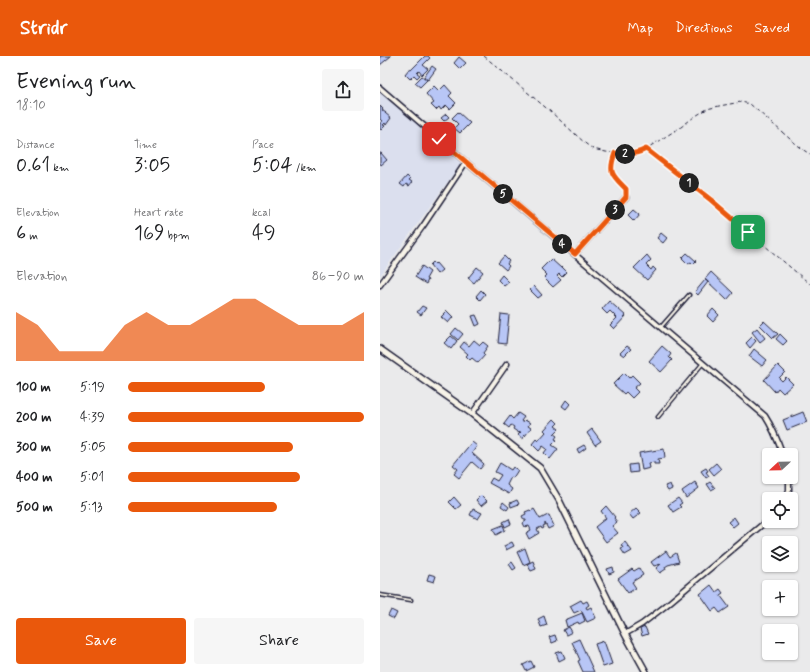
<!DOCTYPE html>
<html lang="en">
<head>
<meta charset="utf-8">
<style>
  body { margin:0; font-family:Mynerve,sans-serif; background:#f6f6f6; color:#202124; height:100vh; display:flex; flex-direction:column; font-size:15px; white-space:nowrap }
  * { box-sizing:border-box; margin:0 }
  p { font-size:13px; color:#757577 }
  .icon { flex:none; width:22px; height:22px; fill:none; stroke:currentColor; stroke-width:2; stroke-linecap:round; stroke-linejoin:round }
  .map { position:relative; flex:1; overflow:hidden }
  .drawer { display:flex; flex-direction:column; background:#fff; width:380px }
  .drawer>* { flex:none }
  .needle { width:26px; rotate:248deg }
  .buttons { position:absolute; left:382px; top:392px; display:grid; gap:8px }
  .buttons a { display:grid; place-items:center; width:36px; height:36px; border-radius:4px; background:#fff; box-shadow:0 1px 3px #0004; font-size:20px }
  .pin { position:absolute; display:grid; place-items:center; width:34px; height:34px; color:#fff; margin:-17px; border-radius:8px; box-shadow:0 2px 6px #0006 }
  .km { position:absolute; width:20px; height:20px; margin:-10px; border-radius:50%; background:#222; color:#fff; font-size:11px; line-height:20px; text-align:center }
  .round { display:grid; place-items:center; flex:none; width:42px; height:42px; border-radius:4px; background:#f6f6f6 }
  .summary { display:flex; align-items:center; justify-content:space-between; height:68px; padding:0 16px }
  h1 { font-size:22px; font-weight:600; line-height:30px }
  .stats { display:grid; grid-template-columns:repeat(3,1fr); gap:6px; height:68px; padding:4px 16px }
  .stats div { display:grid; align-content:center }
  .stats b { font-size:20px; font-weight:600 }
  .stats small { font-size:11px; font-weight:400 }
  .stats p { font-size:11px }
  .chart { height:112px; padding:8px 16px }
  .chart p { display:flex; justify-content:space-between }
  .chart svg { width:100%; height:72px; margin-top:4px; fill:#ea580c; opacity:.7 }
  .action { display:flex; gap:8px; margin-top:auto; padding:8px 16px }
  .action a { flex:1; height:46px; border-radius:4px; background:#ea580c; color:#fff; font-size:16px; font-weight:600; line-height:46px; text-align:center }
  .action a+a { background:#f6f6f6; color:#202124 }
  ul { padding:0 16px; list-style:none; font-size:13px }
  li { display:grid; grid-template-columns:64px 48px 1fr; align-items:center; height:30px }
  li i { height:10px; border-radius:5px; background:#ea580c }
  header { display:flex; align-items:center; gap:24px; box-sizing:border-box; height:56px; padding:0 20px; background:#ea580c; color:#fff }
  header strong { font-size:19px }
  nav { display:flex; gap:22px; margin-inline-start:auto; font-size:14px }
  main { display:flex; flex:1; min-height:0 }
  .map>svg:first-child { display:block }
  .built { fill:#dbdfee }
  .building { fill:#b8c6f6; stroke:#22223b }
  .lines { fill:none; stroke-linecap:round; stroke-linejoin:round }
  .service-casing { stroke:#22223b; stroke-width:5 }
  .minor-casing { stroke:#22223b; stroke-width:7 }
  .tertiary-casing { stroke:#22223b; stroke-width:8 }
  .path { stroke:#22223b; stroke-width:1; stroke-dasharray:4 3; stroke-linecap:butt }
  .service { stroke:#f7f3e8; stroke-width:2 }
  .minor { stroke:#f7f3e8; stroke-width:4 }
  .tertiary { stroke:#f7f3e8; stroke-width:5 }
  .route-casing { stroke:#fff; stroke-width:8 }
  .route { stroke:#ea580c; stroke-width:5 }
</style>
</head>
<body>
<header>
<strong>Stridr</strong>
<nav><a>Map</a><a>Directions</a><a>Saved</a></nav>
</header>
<main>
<section class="drawer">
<div class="summary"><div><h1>Evening run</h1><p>18:10</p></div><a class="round"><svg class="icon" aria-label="share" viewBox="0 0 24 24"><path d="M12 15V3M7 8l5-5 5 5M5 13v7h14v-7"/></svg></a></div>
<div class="stats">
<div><p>Distance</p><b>0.61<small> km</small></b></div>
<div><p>Time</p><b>3:05</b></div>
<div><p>Pace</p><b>5:04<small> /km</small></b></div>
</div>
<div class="stats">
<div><p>Elevation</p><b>6<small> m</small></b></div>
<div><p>Heart rate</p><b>169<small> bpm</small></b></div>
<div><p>kcal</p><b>49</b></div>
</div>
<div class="chart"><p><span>Elevation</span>86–90 m</p>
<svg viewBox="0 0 160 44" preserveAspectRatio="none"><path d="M0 44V14L10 22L20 38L30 38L40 38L50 22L60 14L70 22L80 22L90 14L100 6L110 6L120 14L130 22L140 22L150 22L160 14V44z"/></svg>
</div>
<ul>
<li><b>100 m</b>5:19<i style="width:58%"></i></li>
<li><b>200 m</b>4:39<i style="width:100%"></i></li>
<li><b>300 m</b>5:05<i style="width:70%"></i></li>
<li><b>400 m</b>5:01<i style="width:73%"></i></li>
<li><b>500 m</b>5:13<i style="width:63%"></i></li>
</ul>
<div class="action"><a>Save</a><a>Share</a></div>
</section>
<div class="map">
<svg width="430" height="616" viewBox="0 0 430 616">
  <rect width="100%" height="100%" fill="#eaeaeb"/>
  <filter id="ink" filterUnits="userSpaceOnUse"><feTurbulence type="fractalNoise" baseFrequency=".025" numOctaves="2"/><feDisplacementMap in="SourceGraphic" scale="8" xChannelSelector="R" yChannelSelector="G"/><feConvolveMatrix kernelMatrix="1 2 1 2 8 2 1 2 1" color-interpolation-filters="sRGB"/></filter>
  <g filter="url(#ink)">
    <!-- built -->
    <path class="built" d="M0,36L82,106L0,220Z"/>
    <!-- building -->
    <path class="building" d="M0,0H11L0,9Z
      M45,0H48L50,2L43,9L48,13L42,19L39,15L37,17L40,19L37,22L34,19L30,23L25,18L29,13L31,14Z
      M79,1L86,7L80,13L74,7Z
      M52,10L56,13L48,24L44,21Z
      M42,20L47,24L40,31L35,27Z
      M65,29L72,37L69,40L76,47L70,53L66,49L61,54L59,51L56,54L51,49L54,47L46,38L54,30L59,35Z
      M0,50L3,53L2,54L6,57H5L11,62L6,69L5,67L3,69L5,70L1,74L0,73V67H1L2,65L0,63Z
      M78,56L90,67L80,77L74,72L78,68L72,62Z
      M66,58L69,61L64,65L61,62Z
      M0,97H1L7,104L1,109L0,107Z
      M27,120L30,123L29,124L32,126L29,130L26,128L24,131L20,128Z
      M254,153L260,158L254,165L248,159Z
      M281,177L287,182L283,187L277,182Z
      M307,197L316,205L313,208L311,206L308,208L302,202Z
      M267,199L271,204L266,209L271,214L273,211L276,214L267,224L254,212Z
      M124,200L129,205L127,208L129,210L126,214L118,207Z
      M171,203L181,212L182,211L187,216L182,221L179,218L177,220L181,224L173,231L164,222L167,219L161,213Z
      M53,206L55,208L56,207L62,214L57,218L50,209Z
      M42,210L50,216L46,223L48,224L46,228L35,221Z
      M97,211L103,216L94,227L88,222Z
      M331,216L353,237L347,244L325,223Z
      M122,219L129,226L124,230L118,224Z
      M325,224L328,226L318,239L315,236Z
      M154,230L162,239L158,242L150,234Z
      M101,234L105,238L100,244L96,240Z
      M229,245L246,260L234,273L230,269L237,262L230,255L227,258L222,253Z
      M42,250L46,252L41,259L37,256Z
      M333,253L339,259L333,266L327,260Z
      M67,255L73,261L68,267L61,261Z
      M121,258L129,259L126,288L118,287Z
      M96,259L100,268L96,270L92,260Z
      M384,265L398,278L393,282L380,269Z
      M76,272L83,278L78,284L71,278Z
      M377,272L385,282L380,286L372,276Z
      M400,278L407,285L403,289L396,283Z
      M71,280L77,285L71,293L64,287Z
      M372,281L376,285L370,292L366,287Z
      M94,284L100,289L103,286L108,290L103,297L105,299L98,307L92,302L90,304L86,300L88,298L80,291L84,286L89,290Z
      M247,290L251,293L244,300L240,297Z
      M282,290L291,298L289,301L292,304L281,316L269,305Z
      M374,293L387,304L382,310L369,300Z
      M398,309L405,316L399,322L402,325L406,321L413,328L403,337L398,332L395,336L384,324Z
      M244,317L249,322L252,319L260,327L254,332L258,336L252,342L246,336L244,338L233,328Z
      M186,344L190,348L186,353L182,350Z
      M423,356L427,366L407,374L403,364Z
      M138,357L144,361L141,365L143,366L145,364L150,367L148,370L151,372L145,380L144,379L143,383L138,379L141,376H140L139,377L133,373L134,371L131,369L129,372L124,368L130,360L133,363Z
      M174,363L178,367L175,370L179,373L174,378L177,380L175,383L177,384L172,389L178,393L170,403L164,397L167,393L163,390L159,395L152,388L156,383L158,385L166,376L164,374Z
      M212,373L221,385L215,389L207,377Z
      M92,386L97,390L92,397L104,408L100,413L92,406L79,422L74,418L78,413L73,409Z
      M204,389L206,392L199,397L197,393Z
      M284,393L285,402L278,403L279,408H274V406L269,407L270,412L262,414L259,397Z
      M120,407L131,414L133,411L138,414L133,422L131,421L127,429L132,433L129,438L109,427L112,422L117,425L121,419L115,416Z
      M336,407L341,413L334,419L329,413Z
      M257,408L258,416L250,417L249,409Z
      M326,412L328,415L326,416L329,420L326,422L321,415Z
      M315,426L319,432L306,442L302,435Z
      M330,426L335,432L331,434L327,428Z
      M290,428L292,433L288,435L285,430Z
      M101,439L107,445L101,450L96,444Z
      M74,441L81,449L76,453L69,446Z
      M298,442L302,447L299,449L301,451L293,456L288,449Z
      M137,444L139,448L131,451L130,447Z
      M123,446L129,451L127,454L121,450Z
      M226,450L235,461L234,462L237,466L232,470L238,477L226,486L215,471L226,462L221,455Z
      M256,452L261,457L253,463L249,458Z
      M93,453L102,457L98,463L90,459Z
      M154,453L160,463L168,459H169L174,470L168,473L165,467V469L163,470L164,472L162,473L161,471L157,473L159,477L149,483L146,477L151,474L149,470L145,471L143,467L146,465V464H144L142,460L146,458L145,456L150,454L151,455Z
      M354,461L358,467L353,471L348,466Z
      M129,463L131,468L125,471L123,466Z
      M123,469L125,474L116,479L113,473Z
      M132,486L134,490L126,494L124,490Z
      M245,486L252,495L245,499L241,493L243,492L241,489Z
      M145,492L150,506L143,509L137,496Z
      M286,495L290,501L296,497L299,506L288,509L285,511L286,513L280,517L276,512L281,508L274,510L271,506Z
      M153,505L156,513L151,515L147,508Z
      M132,506L136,512L133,514L129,508Z
      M233,511L234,516L229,518L227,513Z
      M259,512L263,519L252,526L256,532L248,537L238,523L252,513L254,515Z
      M49,518L56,520L54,526L47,524Z
      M331,529L336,536L340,533L343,537L340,539L349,551L340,557L336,552L332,555L320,538Z
      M201,544L203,547L207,545L209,549L206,551L207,553L211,551L216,562L207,566L201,554L194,557L190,550Z
      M11,554L17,557L14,563L8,560Z
      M202,557L205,565L199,568L198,566L187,571L185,564Z
      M164,560L167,569L161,571L158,563Z
      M189,571L192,576L186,579L183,574Z
      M265,571L268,578L262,580L260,573Z
      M175,579L177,585L172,587L169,581Z
      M199,583L214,616H203L198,605L200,604L192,586Z
      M224,585L232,608L223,611L215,588Z
      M182,595L185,602L179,605L176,597Z
      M151,605L154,611L146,615L143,609Z"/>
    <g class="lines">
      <defs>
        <path id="service" d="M281,271L309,239
          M278,361L323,307
          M0,539L31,544"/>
        <path id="minor" d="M0,32L86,106L385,360C393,372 398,385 403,399
          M195,198L246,141
          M0,229L43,170L86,106
          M92,358L127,308
          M406,443L409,434V421
          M245,578L262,568L284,551L383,468L389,462"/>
        <path id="tertiary" d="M0,293L92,358L160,412L179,444L245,578L266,616"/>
      </defs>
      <!-- service casing -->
      <use href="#service" class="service-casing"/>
      <!-- minor casing -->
      <use href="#minor" class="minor-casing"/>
      <!-- tertiary casing -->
      <use href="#tertiary" class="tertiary-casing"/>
      <!-- path -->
      <path class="path" d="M104,0L171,56L206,88L213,93L226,96L241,98L256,97L264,94L301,71L314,61L327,53L339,50L361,46L370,48L410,83L425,95L430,98
        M267,94L331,144L430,228
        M235,98C228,118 233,119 246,133V137"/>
      <!-- service -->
      <use href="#service" class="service"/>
      <!-- minor -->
      <use href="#minor" class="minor"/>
      <!-- tertiary -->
      <use href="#tertiary" class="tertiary"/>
    </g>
  </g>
  <g class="lines" filter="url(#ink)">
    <defs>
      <path id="route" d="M59,83L195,198L246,141V133C232,119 228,117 235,97C246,99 257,98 266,93L331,144L368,176"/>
    </defs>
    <!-- route casing -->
    <use href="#route" class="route-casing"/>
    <!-- route -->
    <use href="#route" class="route"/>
  </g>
</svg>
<div class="buttons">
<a><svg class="needle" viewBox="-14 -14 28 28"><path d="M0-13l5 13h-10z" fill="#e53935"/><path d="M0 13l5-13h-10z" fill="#757577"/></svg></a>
<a><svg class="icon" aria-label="locate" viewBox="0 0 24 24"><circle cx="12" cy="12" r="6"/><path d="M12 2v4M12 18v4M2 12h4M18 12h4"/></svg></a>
<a><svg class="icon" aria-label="layers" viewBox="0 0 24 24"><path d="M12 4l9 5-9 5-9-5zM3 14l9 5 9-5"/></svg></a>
<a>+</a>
<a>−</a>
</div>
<div class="pin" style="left:368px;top:176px;background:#1e9e55"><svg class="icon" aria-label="arrive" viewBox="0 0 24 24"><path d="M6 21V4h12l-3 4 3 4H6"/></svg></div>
<div class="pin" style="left:59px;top:83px;background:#d93025"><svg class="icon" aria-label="check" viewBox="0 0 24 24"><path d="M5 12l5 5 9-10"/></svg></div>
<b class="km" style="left:309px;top:127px">1</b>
<b class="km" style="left:245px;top:98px">2</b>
<b class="km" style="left:235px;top:154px">3</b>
<b class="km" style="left:182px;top:188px">4</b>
<b class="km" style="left:123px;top:138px">5</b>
</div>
</main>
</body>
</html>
